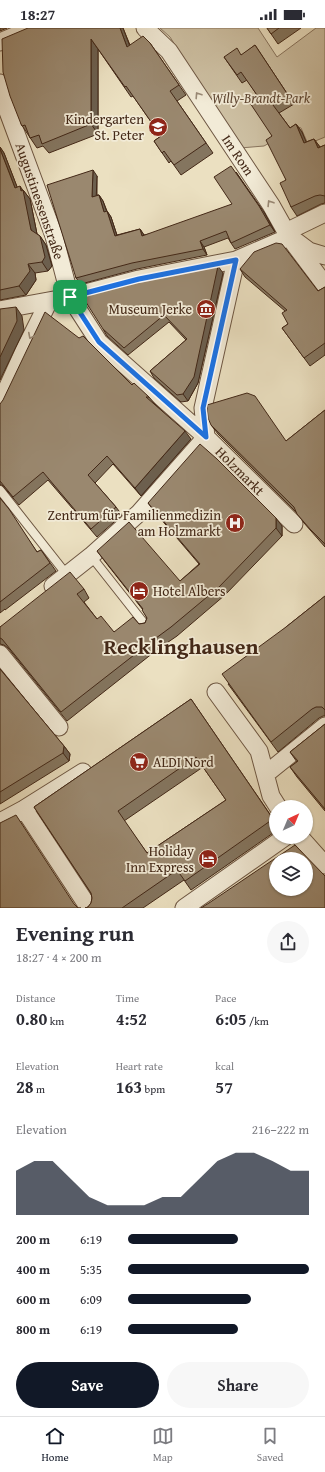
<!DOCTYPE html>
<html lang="en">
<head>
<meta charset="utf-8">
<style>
  body { margin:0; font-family:"Gentium Book Plus",serif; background:#f7f7f7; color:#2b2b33; height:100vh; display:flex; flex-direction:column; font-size:15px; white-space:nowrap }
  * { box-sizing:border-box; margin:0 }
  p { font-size:13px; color:#7c7c81 }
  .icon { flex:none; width:22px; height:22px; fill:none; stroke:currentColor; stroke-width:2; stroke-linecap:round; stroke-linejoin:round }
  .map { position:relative; height:880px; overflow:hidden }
  .details { display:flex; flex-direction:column; background:#fff; flex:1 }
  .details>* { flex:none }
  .needle { width:26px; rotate:44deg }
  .buttons { position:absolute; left:269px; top:772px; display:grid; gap:8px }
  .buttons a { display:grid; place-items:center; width:44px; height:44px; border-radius:50%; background:#fff; box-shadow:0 1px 3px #0004; font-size:20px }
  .pin { position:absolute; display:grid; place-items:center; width:34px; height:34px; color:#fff; margin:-17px; border-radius:8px; box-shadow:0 2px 6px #0006 }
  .round { display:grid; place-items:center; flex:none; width:42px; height:42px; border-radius:21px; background:#f7f7f7 }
  .overview { display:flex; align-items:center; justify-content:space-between; height:68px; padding:0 16px }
  h1 { font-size:22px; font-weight:700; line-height:30px }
  .metrics { display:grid; grid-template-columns:repeat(3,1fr); gap:6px; height:68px; padding:4px 16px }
  .metrics div { display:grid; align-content:center }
  .metrics b { font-size:17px; font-weight:700 }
  .metrics small { font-size:11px; font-weight:400 }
  .metrics p { font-size:11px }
  .chart { height:112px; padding:8px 16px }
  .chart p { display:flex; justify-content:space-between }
  .chart svg { width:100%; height:72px; margin-top:4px; fill:#111827; opacity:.7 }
  .button { display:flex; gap:8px; margin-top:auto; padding:8px 16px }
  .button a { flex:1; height:46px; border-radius:24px; background:#111827; color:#fff; font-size:16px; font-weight:700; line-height:46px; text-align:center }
  .button a+a { background:#f7f7f7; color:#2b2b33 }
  ul { padding:0 16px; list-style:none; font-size:13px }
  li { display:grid; grid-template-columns:64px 48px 1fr; align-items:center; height:30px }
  li i { height:10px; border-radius:5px; background:#111827 }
  .status { display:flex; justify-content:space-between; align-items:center; height:28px; padding:0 20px; background:#fff; direction:ltr }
  .status svg { height:11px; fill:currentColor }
  .tabs { display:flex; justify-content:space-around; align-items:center; height:56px; border-top:1px solid #e1e1e2; background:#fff; font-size:11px; color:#7c7c81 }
  .tabs a { display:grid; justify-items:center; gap:2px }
  .tabs .current { color:#111827 }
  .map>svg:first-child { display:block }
  .green { fill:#cec1a4; stroke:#88745e }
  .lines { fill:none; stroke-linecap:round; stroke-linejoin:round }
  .lane-casing { stroke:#6d5642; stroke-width:10 }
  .street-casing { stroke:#6d5642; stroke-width:19 }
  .lane { stroke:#f2ebd7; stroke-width:8 }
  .street { stroke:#f2ebd7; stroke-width:17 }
  .wall { fill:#84755f; stroke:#432817; fill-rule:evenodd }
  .shaded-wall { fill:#6c5f4e; stroke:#432817 }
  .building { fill:#9a886f; stroke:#432817; fill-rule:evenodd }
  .oneway { stroke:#9a8a77 }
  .route-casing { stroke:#fff; stroke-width:8 }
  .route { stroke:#1a73e8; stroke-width:5 }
  .labels { text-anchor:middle; stroke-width:3.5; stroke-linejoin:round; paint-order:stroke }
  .park-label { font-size:14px; font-style:italic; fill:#5f4733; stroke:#f2ebd7 }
  .poi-label { font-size:14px; fill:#432817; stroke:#f2ebd7; text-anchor:end }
  .street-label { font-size:14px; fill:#432817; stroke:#f2ebd7 }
  .town-label { font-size:22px; font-weight:bold; fill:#432817; stroke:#f2ebd7 }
</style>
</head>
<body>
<div class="status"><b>18:27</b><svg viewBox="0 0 49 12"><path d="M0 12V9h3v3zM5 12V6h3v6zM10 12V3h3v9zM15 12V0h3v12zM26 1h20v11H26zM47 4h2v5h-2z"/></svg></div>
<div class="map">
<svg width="325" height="880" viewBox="0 0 325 880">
  <rect width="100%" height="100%" fill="#ebe0c1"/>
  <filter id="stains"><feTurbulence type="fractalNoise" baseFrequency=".005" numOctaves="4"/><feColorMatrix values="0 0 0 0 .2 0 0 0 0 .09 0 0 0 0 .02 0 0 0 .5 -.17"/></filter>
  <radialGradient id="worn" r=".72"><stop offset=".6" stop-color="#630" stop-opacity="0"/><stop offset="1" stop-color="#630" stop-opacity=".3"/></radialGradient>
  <!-- green -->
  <path class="green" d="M160,0H258L277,29L316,0H325V109L308,116L301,100L298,99L264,118L240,120L170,9Z"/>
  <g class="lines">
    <defs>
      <path id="lane" d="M0,462L67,547
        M91,528L147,599"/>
      <path id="street" d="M145,0L169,23L271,177L289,209L325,257
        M0,14L33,0
        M0,55L7,81L54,208L70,269L99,314L206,409L294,496
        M289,209L294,200L325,185
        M297,214L309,223L325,228
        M0,282L70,269L139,251L236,232L289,209
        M0,376L24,323L49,273
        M206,409L203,380L236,232
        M53,558L91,528L139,485L206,409
        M0,626L59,699
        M216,664L259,723L271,768L278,779
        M266,746L325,698
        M24,781L89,880
        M0,794L24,781L83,744
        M300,809L325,837
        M184,880L285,809"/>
    </defs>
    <!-- lane casing -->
    <use href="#lane" class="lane-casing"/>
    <!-- street casing -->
    <use href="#street" class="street-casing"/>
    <!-- lane -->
    <use href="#lane" class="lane"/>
    <!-- street -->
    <use href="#street" class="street"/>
  </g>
  <!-- wall -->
  <path class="wall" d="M0,0H7L0,3Z
    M28,0H123L130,17L150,15L186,67L177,73L213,125L181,147L171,133L169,135L154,113L161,108L133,68L131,69L98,21V106L49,125L43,118L37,120L21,96Z
    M267,0H301L278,16Z
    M255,17L294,76L279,85L290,100L296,96L302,104L306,114L314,111L320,119L325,117V175L321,176L297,188L291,179L286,152L272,108L259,70L247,52L242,55L224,29L242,27Z
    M0,119L4,125L17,159L23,163V162L30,171L37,206L40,208L46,217L52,238L48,243L35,245L36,252L26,267L0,272Z
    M97,148V167H99L103,173L107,183L111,189L117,207L140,201L144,207L264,184L275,204L235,221L231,215L228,210L204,219L207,227L137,241L81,256L76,250Z
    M240,241L318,263L325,259V327L310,338L282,300L288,296L285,283L245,249Z
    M223,245L198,355L188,373L181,374L154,350L150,343L186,312L169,294L128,327L107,308L103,301Z
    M132,357L149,369L155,376L191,411L141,468L113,436L95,455L116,479L122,487L97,509L48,452L19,477L2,457H0V376Z
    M325,382V519L304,495L297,485L218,406L211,397L286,413Z
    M0,470L37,524L41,522L56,543L5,582V581L0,585Z
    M148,475L282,498V508L225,567L177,608L158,621L67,693L8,620L4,617L0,616V599L84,561L89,570L84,574L97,591L114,604L139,596L145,595L147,590L143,582L103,531L97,523L180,553L199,536L154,483Z
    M325,568V688H323L319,690L278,724L228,656L286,599Z
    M0,641L64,718L70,726L69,733L0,776Z
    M191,671L276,795V803L191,862L184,852L143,880H85L88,879L91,875L92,870L91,865L34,779ZM203,739L226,772L147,825L124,793Z
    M325,696V783L297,749L290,739L297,734L290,724Z"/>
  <!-- shaded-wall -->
  <path class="shaded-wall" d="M120,0H123L134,29L127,19Z
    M91,11L98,21V106L91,96Z
    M296,96L302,104L310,123L304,115Z
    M314,111L320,119L318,120Z
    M0,119L4,125L21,169L15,160L0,121Z
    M93,142L97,148L96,175L92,169Z
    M236,144L264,184L275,204L270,197Z
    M20,158L24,164L23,162L30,171L38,211L31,202Z
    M99,167L103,173L109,190L104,184Z
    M107,183L111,189L119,214L115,208Z
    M140,201L144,207L142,208Z
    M40,208L46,217L52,238L48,243L42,234Z
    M200,213L204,219L207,227L203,221Z
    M28,236L35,245L36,252L26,267L19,258Z
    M218,238L223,245L198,355L188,373L183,366Z
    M16,279L22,288L24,302L0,352V329Z
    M185,403L191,411L141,468L135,460Z
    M276,490L282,498V508L276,500Z
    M64,718L70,726L69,733L63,725Z"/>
  <!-- building -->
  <path class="building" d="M28,0H120L127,19L143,8L150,15L179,57L170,63L206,115L174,137L164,123L162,125L154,113L161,108L126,58L125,59L91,11V96L42,116L39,107L30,110L25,97L22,98L21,96L10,68L3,44L2,11Z
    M267,0H279L271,6Z
    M255,17L288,67L273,77L290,100L296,96L304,115L314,111L318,120L325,117V168L320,167L315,168L291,179L280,155L286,152L266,112L272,108L250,75L259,70L241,44L237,47L224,29L237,20L241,27Z
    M0,121L15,160L20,158L21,163L23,162L31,202L40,208L45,229L42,234L28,236L30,243L19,258L0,262Z
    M231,138L259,178L270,197L231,215L226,203L200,213L203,221L132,235L76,250L47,157L93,142L92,169L99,167L104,184L107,183L115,208L140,201L142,208L232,176L214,149Z
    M276,215L282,216L318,263L325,259V315L304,330L282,300L288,296L282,285L287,282L240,241L254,224Z
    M218,238L194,349L183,366L177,367L150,343L187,311L164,287L124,320L103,301L82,268L137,254Z
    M16,279L17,293L0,329V281Z
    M45,284L79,310L83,308L132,357L134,355L149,369H146L185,403L135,460L107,428L88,447L116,479L91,501L43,444L13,469L0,453V376L3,372Z
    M247,365L255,368L286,413L325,382V516L310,501L297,486L294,479L211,397L208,390L207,377Z
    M200,416L217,431L276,490V500L219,559L171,599L152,613L61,684L2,611L0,610V599L70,544L84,561L77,566L97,591L101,588L114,604L133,589L139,596L145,595L147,590L142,582L143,581L97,523L129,494L180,553L200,536L148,475Z
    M0,470L9,481L37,524L41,522L50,535L0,574Z
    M325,568V682L322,679H316L312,681L271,714L222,646L286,599Z
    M0,641L64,718L63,725L0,764Z
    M191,671L273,791L185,853L177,842L122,880H85L88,879L91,875L92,870L91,865L34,779ZM196,729L226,772L147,825L118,783Z
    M325,696V781L290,739L298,733L290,724Z
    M16,787L74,876L78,880H81H0V795Z
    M295,817L325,848V880H201L209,875ZM276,831H306V861H276Z"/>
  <!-- one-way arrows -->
  <defs><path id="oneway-chevron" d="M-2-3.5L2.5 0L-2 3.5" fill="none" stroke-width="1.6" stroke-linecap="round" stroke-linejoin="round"/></defs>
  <g class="oneway">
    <use href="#oneway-chevron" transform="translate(198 67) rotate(-123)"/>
    <use href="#oneway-chevron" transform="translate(270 175) rotate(-122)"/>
    <use href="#oneway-chevron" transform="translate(31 308) rotate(117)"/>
  </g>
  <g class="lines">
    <defs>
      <path id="route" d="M236,232L203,380L206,409L99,314L70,269L139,251Z"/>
    </defs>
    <!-- route casing -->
    <use href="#route" class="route-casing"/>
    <!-- route -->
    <use href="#route" class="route"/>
  </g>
  <!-- icons -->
  <defs>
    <symbol id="school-disc" viewBox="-11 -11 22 22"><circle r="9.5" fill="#8f2418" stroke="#f2ebd7"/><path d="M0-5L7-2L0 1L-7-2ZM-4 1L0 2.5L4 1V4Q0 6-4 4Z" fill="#fff"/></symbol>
    <symbol id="museum-disc" viewBox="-11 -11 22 22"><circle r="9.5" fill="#8f2418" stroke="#f2ebd7"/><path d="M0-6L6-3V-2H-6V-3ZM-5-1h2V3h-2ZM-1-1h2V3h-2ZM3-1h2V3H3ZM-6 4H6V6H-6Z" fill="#fff"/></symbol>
    <symbol id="hospital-disc" viewBox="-11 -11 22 22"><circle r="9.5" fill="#8f2418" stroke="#f2ebd7"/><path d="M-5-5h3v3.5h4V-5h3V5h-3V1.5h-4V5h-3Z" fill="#fff"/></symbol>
    <symbol id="hotel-disc" viewBox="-11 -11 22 22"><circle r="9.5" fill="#8f2418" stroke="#f2ebd7"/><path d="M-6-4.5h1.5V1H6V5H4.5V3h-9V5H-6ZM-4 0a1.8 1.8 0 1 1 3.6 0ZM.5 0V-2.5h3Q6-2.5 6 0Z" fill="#fff"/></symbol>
    <symbol id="supermarket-disc" viewBox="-11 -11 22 22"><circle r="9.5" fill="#8f2418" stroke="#f2ebd7"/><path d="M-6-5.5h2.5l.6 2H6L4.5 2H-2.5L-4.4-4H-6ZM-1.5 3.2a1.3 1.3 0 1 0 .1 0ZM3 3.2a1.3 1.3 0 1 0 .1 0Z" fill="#fff"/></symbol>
  </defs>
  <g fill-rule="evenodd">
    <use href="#school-disc" x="147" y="88" width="22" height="22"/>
    <use href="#museum-disc" x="195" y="270" width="22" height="22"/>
    <use href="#hospital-disc" x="224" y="484" width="22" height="22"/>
    <use href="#hotel-disc" x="128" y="552" width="22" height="22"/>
    <use href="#supermarket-disc" x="128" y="723" width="22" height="22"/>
    <use href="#hotel-disc" x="197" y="820" width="22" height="22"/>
  </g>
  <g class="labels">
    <!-- park labels -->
    <g class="park-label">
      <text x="261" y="75">Willy-Brandt-Park</text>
    </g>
    <!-- poi labels -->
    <g class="poi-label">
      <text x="144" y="96">Kindergarten<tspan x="144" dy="16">St. Peter</tspan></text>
      <text x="192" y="286">Museum Jerke</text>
      <text x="221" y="492">Zentrum für Familienmedizin<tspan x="221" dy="16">am Holzmarkt</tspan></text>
      <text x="153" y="568" text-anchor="start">Hotel Albers</text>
      <text x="153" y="739" text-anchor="start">ALDI Nord</text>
      <text x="194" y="828">Holiday<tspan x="194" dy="16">Inn Express</tspan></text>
    </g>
    <!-- street labels -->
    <g class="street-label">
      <text transform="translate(238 127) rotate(56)" y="5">Im Rom</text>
      <text transform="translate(40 173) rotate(71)" y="5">Augustinessenstraße</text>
      <text transform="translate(240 443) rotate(45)" y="5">Holzmarkt</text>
    </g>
    <!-- town labels -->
    <g class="town-label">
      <text x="181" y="626">Recklinghausen</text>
    </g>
  </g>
  <rect width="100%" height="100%" filter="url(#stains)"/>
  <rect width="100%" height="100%" fill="url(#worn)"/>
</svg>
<div class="buttons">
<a><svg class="needle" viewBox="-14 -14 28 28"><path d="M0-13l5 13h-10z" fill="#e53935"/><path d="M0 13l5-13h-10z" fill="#7c7c81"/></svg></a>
<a><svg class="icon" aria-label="layers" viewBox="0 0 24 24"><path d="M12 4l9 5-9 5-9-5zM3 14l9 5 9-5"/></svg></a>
</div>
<div class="pin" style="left:70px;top:269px;background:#1e9e55"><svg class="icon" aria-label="arrive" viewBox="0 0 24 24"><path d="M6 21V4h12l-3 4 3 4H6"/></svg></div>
</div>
<section class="details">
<div class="overview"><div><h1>Evening run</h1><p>18:27 · 4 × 200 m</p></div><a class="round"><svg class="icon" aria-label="share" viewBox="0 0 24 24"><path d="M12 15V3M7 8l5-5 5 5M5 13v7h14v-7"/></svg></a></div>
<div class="metrics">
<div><p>Distance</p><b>0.80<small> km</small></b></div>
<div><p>Time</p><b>4:52</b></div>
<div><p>Pace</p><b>6:05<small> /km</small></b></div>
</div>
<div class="metrics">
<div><p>Elevation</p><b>28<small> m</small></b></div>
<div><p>Heart rate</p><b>163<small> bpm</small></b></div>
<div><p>kcal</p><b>57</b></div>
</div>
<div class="chart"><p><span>Elevation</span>216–222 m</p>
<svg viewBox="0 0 160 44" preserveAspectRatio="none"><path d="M0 44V17L10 11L20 11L30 22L40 33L50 38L60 38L70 38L80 33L90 33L100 22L110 11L120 6L130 6L140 11L150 17L160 17V44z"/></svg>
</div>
<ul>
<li><b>200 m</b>6:19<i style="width:61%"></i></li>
<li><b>400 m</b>5:35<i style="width:100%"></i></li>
<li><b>600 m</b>6:09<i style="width:68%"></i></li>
<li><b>800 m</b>6:19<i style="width:61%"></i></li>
</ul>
<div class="button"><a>Save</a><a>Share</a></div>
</section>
<nav class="tabs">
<a class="current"><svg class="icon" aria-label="home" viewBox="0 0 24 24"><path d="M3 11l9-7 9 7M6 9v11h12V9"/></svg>Home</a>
<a><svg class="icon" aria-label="map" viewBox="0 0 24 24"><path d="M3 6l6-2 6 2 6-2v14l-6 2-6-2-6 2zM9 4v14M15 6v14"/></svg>Map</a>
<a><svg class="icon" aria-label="saved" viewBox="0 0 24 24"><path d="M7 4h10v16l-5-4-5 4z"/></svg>Saved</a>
</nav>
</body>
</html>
